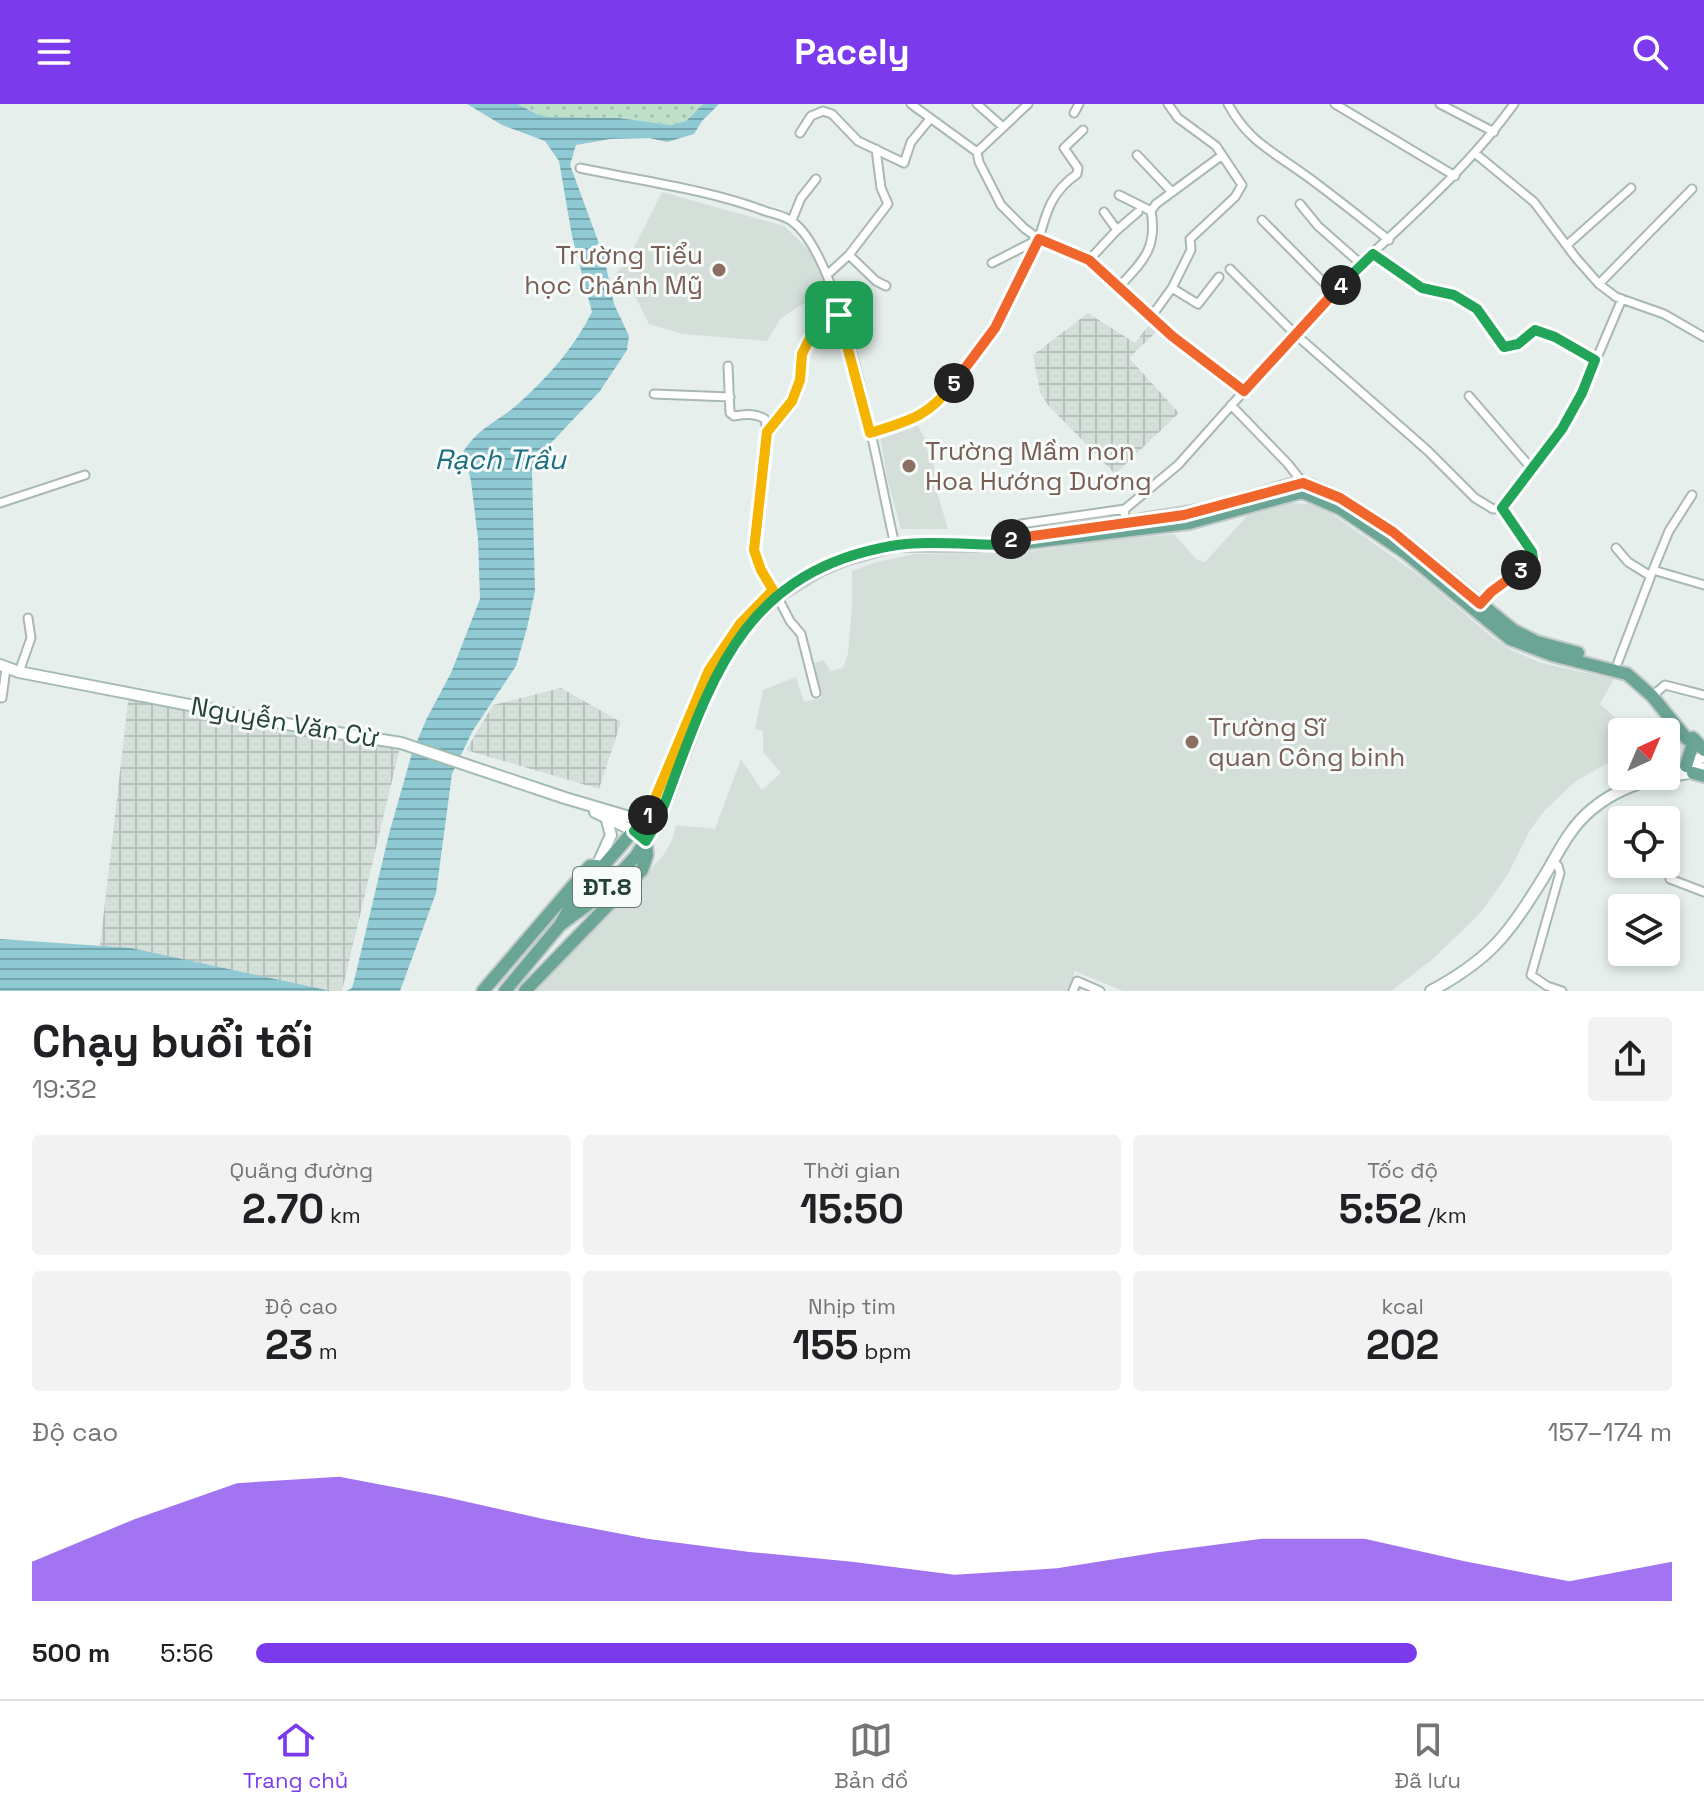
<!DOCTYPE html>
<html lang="vi">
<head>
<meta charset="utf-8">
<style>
  body { margin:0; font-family:"Space Grotesk",sans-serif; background:#f2f2f2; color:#202124; height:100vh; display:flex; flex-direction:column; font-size:30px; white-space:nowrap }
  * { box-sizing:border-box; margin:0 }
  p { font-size:26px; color:#757577 }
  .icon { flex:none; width:44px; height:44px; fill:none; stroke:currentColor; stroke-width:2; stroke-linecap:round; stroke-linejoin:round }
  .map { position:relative; height:887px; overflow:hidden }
  .sheet { display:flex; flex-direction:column; background:#fff; flex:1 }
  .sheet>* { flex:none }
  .needle { width:52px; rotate:44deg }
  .tools { position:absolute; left:1608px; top:614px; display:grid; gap:16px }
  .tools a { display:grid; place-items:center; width:72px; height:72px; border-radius:8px; background:#fff; box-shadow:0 4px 12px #0003; font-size:40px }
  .pin { position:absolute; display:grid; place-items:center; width:68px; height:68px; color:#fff; margin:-34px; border-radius:16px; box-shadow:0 4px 12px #0006 }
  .km { position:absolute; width:40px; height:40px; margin:-20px; border-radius:50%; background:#222; color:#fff; font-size:22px; line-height:40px; text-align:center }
  .round { display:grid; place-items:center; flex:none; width:84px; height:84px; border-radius:8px; background:#f2f2f2 }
  .head { display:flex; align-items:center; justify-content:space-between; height:136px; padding:0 32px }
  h1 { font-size:44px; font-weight:700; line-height:60px }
  .metrics { display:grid; grid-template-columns:repeat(3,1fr); gap:12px; height:136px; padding:8px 32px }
  .metrics div { display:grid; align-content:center; border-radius:8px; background:#f2f2f2; text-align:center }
  .metrics b { font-size:40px; font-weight:700 }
  .metrics small { font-size:22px; font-weight:400 }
  .metrics p { font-size:22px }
  .chart { height:224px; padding:16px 32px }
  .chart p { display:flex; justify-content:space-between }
  .chart svg { width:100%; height:144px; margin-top:8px; fill:#7c3aed; opacity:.7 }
  ul { padding:0 32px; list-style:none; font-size:26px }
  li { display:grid; grid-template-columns:128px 96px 1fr; align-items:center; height:60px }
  li i { height:20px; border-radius:10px; background:#7c3aed }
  header { display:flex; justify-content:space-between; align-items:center; height:104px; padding:0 32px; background:#7c3aed; color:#fff; font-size:36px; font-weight:700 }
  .tab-bar { display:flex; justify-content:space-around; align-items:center; height:112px; border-top:2px solid #e0e0e0; background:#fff; font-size:22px; color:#757577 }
  .tab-bar a { display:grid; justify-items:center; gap:4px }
  .tab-bar .selected { color:#7c3aed }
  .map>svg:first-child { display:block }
  .built { fill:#d4dfda }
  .industrial { fill:url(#industrial-grid) }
  .grass { fill:url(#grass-dots) }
  .water { fill:url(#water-rules) }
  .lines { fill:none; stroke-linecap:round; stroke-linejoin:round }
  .street-casing { stroke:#a8b8b2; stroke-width:11 }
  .secondary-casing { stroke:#a4bbb3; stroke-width:14 }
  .primary-casing { stroke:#c2cac8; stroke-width:16 }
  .street { stroke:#fff; stroke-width:7 }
  .secondary { stroke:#fff; stroke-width:10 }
  .primary { stroke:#6aa596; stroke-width:12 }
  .split-1-casing { stroke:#fff; stroke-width:16 }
  .split-2-casing { stroke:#fff; stroke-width:16 }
  .split-3-casing { stroke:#fff; stroke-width:16 }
  .split-4-casing { stroke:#fff; stroke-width:16 }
  .split-5-casing { stroke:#fff; stroke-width:16 }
  .split-6-casing { stroke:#fff; stroke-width:16 }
  .split-1 { stroke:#f5b400; stroke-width:10 }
  .split-2 { stroke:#22a559; stroke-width:10 }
  .split-3 { stroke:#f0652b; stroke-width:10 }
  .split-4 { stroke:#22a559; stroke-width:10 }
  .split-5 { stroke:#f0652b; stroke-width:10 }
  .split-6 { stroke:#f5b400; stroke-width:10 }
  .education-dot { fill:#8d6e63; stroke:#f7fbf9; stroke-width:3 }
  .labels { text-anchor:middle; stroke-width:6; stroke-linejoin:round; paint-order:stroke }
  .shield { fill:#f7fbf9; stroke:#637a73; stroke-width:2 }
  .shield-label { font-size:24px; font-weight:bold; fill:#24423a }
  .education-label { font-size:26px; fill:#785e54; stroke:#f7fbf9; text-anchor:start }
  .street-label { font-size:26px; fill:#24423a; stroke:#f7fbf9 }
  .water-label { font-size:28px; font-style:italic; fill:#1c6f80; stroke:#f7fbf9 }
</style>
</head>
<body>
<header><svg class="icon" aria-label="menu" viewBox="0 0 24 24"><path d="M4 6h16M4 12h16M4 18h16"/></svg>Pacely<svg class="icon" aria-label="search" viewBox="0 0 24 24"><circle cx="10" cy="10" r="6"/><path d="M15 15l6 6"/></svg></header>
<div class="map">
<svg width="1704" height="887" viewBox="0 0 1704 887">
  <defs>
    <pattern id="industrial-grid" width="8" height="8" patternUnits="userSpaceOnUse" patternTransform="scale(2)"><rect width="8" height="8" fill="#d4dfda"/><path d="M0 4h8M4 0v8" fill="none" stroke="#b6c1bc"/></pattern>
    <pattern id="grass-dots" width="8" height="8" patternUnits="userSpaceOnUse" patternTransform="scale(2)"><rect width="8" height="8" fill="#bfe0c8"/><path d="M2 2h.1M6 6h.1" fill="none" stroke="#a4c1ad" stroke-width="1.8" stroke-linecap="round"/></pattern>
    <pattern id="water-rules" width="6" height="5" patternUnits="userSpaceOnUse" patternTransform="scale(2)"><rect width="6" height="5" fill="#8ec9d4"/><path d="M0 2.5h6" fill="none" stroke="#74a5ad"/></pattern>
  </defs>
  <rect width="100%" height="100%" fill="#e6efeb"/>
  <!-- built -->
  <path class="built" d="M662,88L784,122L808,145L818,161L829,191L803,200L781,214L767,237L682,230L649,220L634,190L615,171L629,153Z
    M917,320L925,335L927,347L934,349V378L948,425H901L887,374L880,332Z
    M1287,399L1310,400L1331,409L1424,475L1493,534L1511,546L1541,559L1614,575L1600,600L1632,628H1622V651L1576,677L1545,706L1530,726L1508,770L1481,808L1433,855L1391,887H1123L1075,867L1068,887H536L662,753L672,737L676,721L715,725L741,655L762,686L781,669L763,648V627L755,625L763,586L796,573L804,598L821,594L814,559L824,556L830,567L843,564L848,550L852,503V467L877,458L915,450L1033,447L1103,437L1174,430L1197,456L1205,458L1249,410Z"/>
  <!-- industrial -->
  <path class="industrial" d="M1088,209L1135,239L1149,221L1156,228L1129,254L1179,309L1115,370L1048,301L1040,288L1033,251Z
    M561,584L621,618L599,685L466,646L493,601Z
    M129,589L401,639L342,887H329L100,842Z"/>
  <!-- grass -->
  <path class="grass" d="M518,0H703L686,17L671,21L619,14L551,13L538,11Z"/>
  <!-- water -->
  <path class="water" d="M467,0H518L538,11L551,13L619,14L671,21L686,17L703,0H719L702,17L694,30L667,38L649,34L610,35L576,41L570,61L604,153L614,200L629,232L627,246L600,287L535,356L532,366L535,487L527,524L516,562L472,628L452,670L436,789L400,887H346L352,884L354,877L389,730L412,649L427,614L451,569L480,495L478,435L471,377L463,348C479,323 497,318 518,300C548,273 574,244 592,208L572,132L559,57L545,37L502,21Z
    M0,835L131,844L331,887H0Z"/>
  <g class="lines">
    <defs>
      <path id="street" d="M911,0L977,48
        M977,0L1003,23
        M1028,0L977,48L979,58L1001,101L1024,124L1039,135L1089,156L1172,232L1244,287
        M1228,0C1248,37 1272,47 1305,71C1334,92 1361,114 1389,136
        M1335,0L1455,72
        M1440,0L1494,28
        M1074,9L1079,0
        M800,29L811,12L823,7L832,10L858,37L904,59L911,38L930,15
        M1476,50L1534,98L1576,154L1599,180L1616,193L1664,210L1704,233
        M1137,51L1171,87
        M580,64C641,77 706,85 765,107C774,110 786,112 793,118C845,157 878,372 895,441
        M1119,91L1151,107
        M1300,100L1318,122L1361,160
        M792,116L801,94L816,75
        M1262,116L1334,189
        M1117,126L1138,108
        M1567,141L1631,84
        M1373,150L1422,184L1454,191L1477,205L1504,243L1518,240L1535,226L1555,233L1595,256
        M849,151L876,177L886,182
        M1089,156L1117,126L1104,108
        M992,159L1039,135C1046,108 1052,87 1077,70L1078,64L1064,44L1083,26
        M828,170L849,151L888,100L881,84L876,45
        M1599,180L1692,85
        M1118,184C1142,158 1158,145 1151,107L1156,100L1221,52
        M1172,184L1198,200L1219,173
        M1151,213L1172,184L1191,146L1190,135L1235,93L1242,81L1216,42L1178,14L1168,0
        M728,262L730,309L734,312C745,310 755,309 765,315L767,328
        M654,290L730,293
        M1469,292L1532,365
        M1231,301L1288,360L1303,379
        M870,329C885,325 904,321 917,313C973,281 1011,191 1039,135
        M0,399L85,371
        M1502,404L1493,405L1475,394L1428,347L1295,230C1317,206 1339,181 1362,159C1416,108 1470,61 1514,0
        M1124,418L1125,405L1178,361L1295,230L1230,165
        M1012,433L1021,420L1125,405
        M1616,444L1628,458L1649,471
        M1653,466L1669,427L1692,391
        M773,486L761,466L754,446L767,328L792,297L800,276L802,250L810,234L839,211
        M777,492L790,517L801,530L816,589
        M1480,500L1533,455L1532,448L1502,404L1562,325L1582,289L1622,195
        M1618,558L1653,466L1704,481
        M19,568L31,534L28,514
        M1652,592L1665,581L1704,591
        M2,594L6,564
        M1552,757L1558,762L1560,769L1531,871L1547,882L1562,887
        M1670,775L1704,788
        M1073,887L1077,877L1100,887"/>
      <path id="secondary" d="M0,561L19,568L313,625L401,639L565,694L643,717
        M1683,664L1704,652
        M595,708L634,727
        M597,762L611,731L606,713
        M1431,887C1490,855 1507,832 1542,776C1557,752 1568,725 1591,706C1612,688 1641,676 1669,672C1682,670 1692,670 1704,664"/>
      <path id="primary" d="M1142,416L1210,405L1294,380L1310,381L1340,394L1393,428L1513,526L1537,538L1578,549
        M1051,428L1108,420
        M1686,662L1694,636
        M1693,669L1704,672
        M560,821L573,797L649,709L666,672
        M483,887L590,762H597
        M505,887L560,821L597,794L636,752L658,717L710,581L726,553L747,522L777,492L821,465L845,455L895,441H1007L1189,419L1302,388L1341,405L1406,449L1510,535L1552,551L1627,570L1652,592L1687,635L1693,634L1704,646
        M525,887L642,766L647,751L646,737"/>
    </defs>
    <!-- street casing -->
    <use href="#street" class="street-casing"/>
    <!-- secondary casing -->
    <use href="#secondary" class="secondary-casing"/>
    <!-- primary casing -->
    <use href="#primary" class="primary-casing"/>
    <!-- street -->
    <use href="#street" class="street"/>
    <!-- secondary -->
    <use href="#secondary" class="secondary"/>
    <!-- primary -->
    <use href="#primary" class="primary"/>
  </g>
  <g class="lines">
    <defs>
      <path id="split-1" d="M648,711L709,566L740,520L773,486L761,466L754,446L767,328L792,297L800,276L802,250L810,234L839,211"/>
      <path id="split-2" d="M648,711L634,727L646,737L658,717C708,588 733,470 891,442C925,436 971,441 1007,441L1011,435"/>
      <path id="split-3" d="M1011,435L1184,411L1303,379L1340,394L1393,428L1480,500L1491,488L1521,466"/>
      <path id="split-4" d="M1341,181L1373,150L1422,184L1454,191L1477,205L1504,243L1518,240L1535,226L1555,233L1595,256L1582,289L1562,325L1502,404L1532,448L1533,455L1521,466"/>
      <path id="split-5" d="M954,279L995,224L1039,135L1089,156L1172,232L1244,287L1341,181"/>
      <path id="split-6" d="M839,211L870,329C909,317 928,313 954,279"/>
    </defs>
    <!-- split-1 casing -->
    <use href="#split-1" class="split-1-casing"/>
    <!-- split-2 casing -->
    <use href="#split-2" class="split-2-casing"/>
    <!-- split-3 casing -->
    <use href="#split-3" class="split-3-casing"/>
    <!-- split-4 casing -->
    <use href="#split-4" class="split-4-casing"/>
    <!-- split-5 casing -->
    <use href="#split-5" class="split-5-casing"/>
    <!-- split-6 casing -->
    <use href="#split-6" class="split-6-casing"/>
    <!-- split-1 -->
    <use href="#split-1" class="split-1"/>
    <!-- split-2 -->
    <use href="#split-2" class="split-2"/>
    <!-- split-3 -->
    <use href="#split-3" class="split-3"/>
    <!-- split-4 -->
    <use href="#split-4" class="split-4"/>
    <!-- split-5 -->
    <use href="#split-5" class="split-5"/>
    <!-- split-6 -->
    <use href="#split-6" class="split-6"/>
  </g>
  <!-- markers -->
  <g class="education-dot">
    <circle cx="719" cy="166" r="8"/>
    <circle cx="909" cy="362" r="8"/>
    <circle cx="1192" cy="638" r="8"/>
  </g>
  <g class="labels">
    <!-- shield labels -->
    <rect class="shield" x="573" y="763" width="68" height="40" rx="6"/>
    <g class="shield-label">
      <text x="607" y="791">ĐT.8</text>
    </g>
    <!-- education labels -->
    <g class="education-label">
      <text x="703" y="160" text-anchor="end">Trường Tiểu<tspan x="703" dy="30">học Chánh Mỹ</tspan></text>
      <text x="925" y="356">Trường Mầm non<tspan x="925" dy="30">Hoa Hướng Dương</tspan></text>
      <text x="1208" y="632">Trường Sĩ<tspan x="1208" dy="30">quan Công binh</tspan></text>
    </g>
    <!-- street labels -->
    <g class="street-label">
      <text transform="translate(285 618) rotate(10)" y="9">Nguyễn Văn Cừ</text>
    </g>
    <!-- water labels -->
    <g class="water-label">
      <text x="500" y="365">Rạch Trầu</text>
    </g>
  </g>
</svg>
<div class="tools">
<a><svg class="needle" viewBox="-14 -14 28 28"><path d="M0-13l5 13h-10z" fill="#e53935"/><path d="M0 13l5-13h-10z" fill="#757577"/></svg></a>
<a><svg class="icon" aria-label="locate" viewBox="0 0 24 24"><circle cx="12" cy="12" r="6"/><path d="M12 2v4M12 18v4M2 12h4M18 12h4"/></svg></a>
<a><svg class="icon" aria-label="layers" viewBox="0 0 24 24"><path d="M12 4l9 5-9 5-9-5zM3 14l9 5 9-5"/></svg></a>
</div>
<div class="pin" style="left:839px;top:211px;background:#1e9e55"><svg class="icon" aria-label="arrive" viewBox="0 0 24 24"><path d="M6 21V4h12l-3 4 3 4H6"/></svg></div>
<b class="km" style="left:648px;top:711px">1</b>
<b class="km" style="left:1011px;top:435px">2</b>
<b class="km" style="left:1521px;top:466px">3</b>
<b class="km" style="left:1341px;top:181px">4</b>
<b class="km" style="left:954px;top:279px">5</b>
</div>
<section class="sheet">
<div class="head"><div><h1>Chạy buổi tối</h1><p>19:32</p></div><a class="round"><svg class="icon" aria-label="share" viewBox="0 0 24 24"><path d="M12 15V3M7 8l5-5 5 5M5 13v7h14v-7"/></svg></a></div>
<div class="metrics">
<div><p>Quãng đường</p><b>2.70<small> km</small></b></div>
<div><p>Thời gian</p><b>15:50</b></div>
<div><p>Tốc độ</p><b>5:52<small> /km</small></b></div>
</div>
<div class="metrics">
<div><p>Độ cao</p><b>23<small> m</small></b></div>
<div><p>Nhịp tim</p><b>155<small> bpm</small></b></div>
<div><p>kcal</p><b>202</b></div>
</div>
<div class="chart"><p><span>Độ cao</span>157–174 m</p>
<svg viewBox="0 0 160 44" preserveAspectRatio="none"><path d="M0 44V32L10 19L20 8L30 6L40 12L50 19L60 25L70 29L80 32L90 36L100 34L110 29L120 25L130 25L140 32L150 38L160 32V44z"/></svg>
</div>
<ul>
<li><b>500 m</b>5:56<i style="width:82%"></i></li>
</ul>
</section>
<nav class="tab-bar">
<a class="selected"><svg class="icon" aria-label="home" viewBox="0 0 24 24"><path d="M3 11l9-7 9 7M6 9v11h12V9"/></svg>Trang chủ</a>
<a><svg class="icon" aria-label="map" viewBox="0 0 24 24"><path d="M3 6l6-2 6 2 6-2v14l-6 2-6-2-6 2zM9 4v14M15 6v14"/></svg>Bản đồ</a>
<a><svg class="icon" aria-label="saved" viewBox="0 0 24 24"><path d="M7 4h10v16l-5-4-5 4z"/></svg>Đã lưu</a>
</nav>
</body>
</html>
